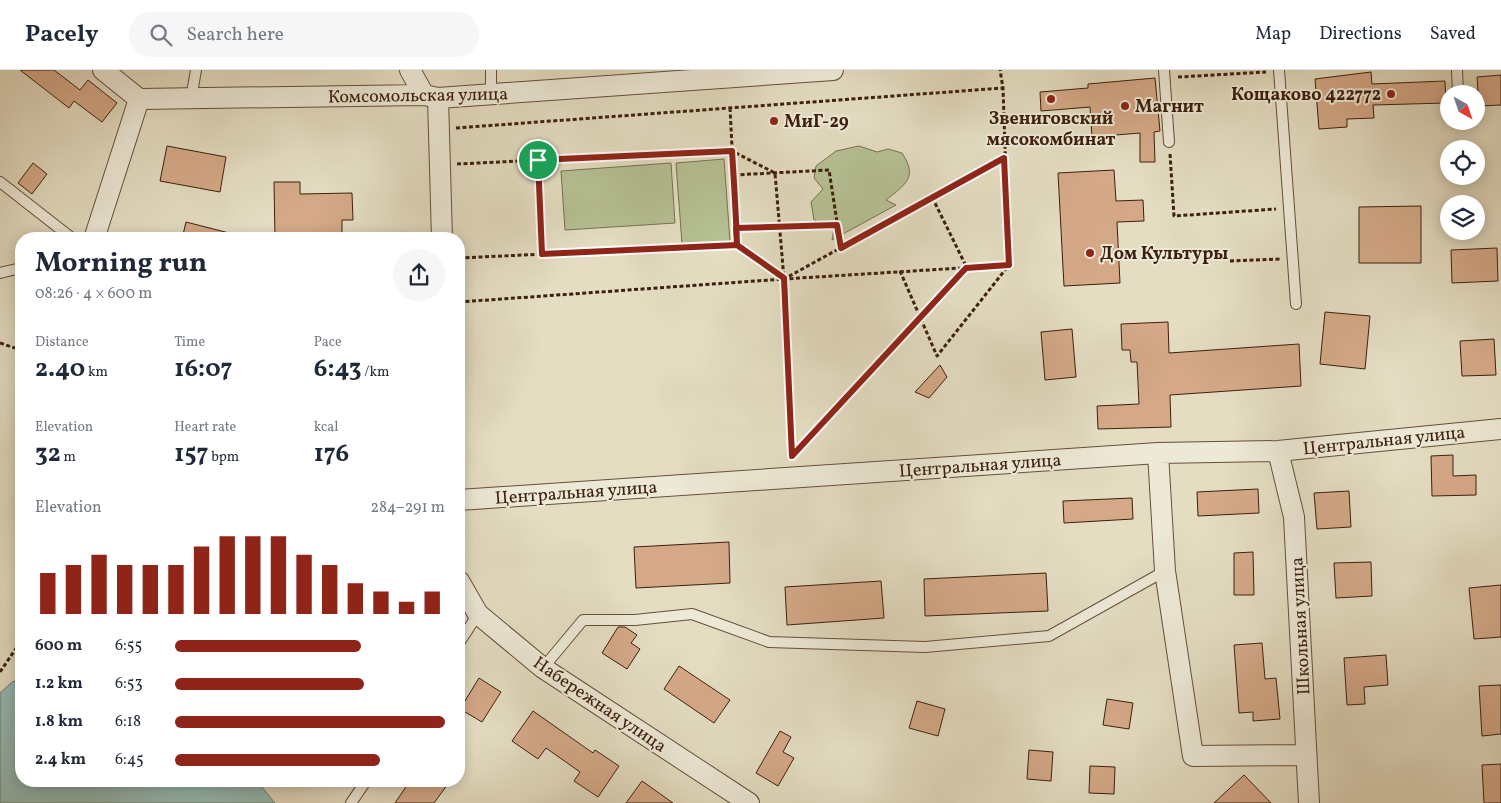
<!DOCTYPE html>
<html lang="en">
<head>
<meta charset="utf-8">
<style>
  body { margin:0; font-family:Vollkorn,serif; background:#f6f6f7; color:#1f2937; height:100vh; display:flex; flex-direction:column; font-size:19px; white-space:nowrap }
  * { box-sizing:border-box; margin:0 }
  p { font-size:16px; color:#747a83 }
  .icon { flex:none; width:28px; height:28px; fill:none; stroke:currentColor; stroke-width:2; stroke-linecap:round; stroke-linejoin:round }
  .map { position:relative; flex:1; overflow:hidden }
  .panel { position:absolute; left:15px; top:162px; width:450px; height:555px; display:flex; flex-direction:column; background:#fff; border-radius:20px; box-shadow:0 2px 12px #0003 }
  .panel>* { flex:none }
  .needle { width:32px; rotate:140deg }
  .tools { position:absolute; left:1440px; top:15px; display:grid; gap:10px }
  .tools a { display:grid; place-items:center; width:45px; height:45px; border-radius:50%; background:#fff; box-shadow:0 2px 12px #0003; font-size:25px }
  .pin { position:absolute; display:grid; place-items:center; width:42px; height:42px; color:#fff; margin:-21px; border:2px solid #fff; border-radius:50%; box-shadow:0 1px 5px #0007 }
  .round { display:grid; place-items:center; flex:none; width:52px; height:52px; border-radius:26px; background:#f6f6f7 }
  .head { display:flex; align-items:center; justify-content:space-between; height:85px; padding:0 20px }
  h1 { font-size:28px; font-weight:700; line-height:38px }
  .figures { display:grid; grid-template-columns:repeat(3,1fr); gap:8px; height:85px; padding:5px 20px }
  .figures div { display:grid; align-content:center }
  .figures b { font-size:25px; font-weight:700 }
  .figures small { font-size:14px; font-weight:400 }
  .figures p { font-size:14px }
  .chart { height:140px; padding:10px 20px }
  .chart p { display:flex; justify-content:space-between }
  .chart svg { width:100%; height:90px; margin-top:5px; stroke:#8f2418; stroke-width:6 }
  ul { padding:0 20px; list-style:none; font-size:16px }
  li { display:grid; grid-template-columns:80px 60px 1fr; align-items:center; height:38px }
  li i { height:12px; border-radius:6px; background:#8f2418 }
  header { display:flex; align-items:center; gap:30px; box-sizing:border-box; height:70px; padding:0 25px; background:#fff; border-bottom:1px solid #e0e1e3 }
  header strong { font-size:24px }
  nav { display:flex; gap:28px; margin-inline-start:auto; font-size:18px }
  .search { width:350px; height:45px; background:#f6f6f7; display:flex; align-items:center; gap:12px; box-sizing:border-box; padding:0 18px; border-radius:28px; color:#747a83; font-size:19px }
  .map>svg:first-child { display:block }
  .green { fill:#b5c093; stroke:#787050 }
  .water { fill:#95bbb6; stroke:#717d72 }
  .building { fill:#d5a988; stroke:#3c200d }
  .lines { fill:none; stroke-linecap:round; stroke-linejoin:round }
  .service-casing { stroke:#664f3a; stroke-width:12 }
  .minor-casing { stroke:#664f3a; stroke-width:22 }
  .path { stroke:#3c200d; stroke-width:3; stroke-dasharray:4 2.5; stroke-linecap:butt }
  .service { stroke:#ede9d7; stroke-width:10 }
  .minor { stroke:#ede9d7; stroke-width:20 }
  .route-casing { stroke:#fff; stroke-width:10 }
  .route { stroke:#8f2418; stroke-width:6 }
  .poi-dot { fill:#8f2418; stroke:#ede9d7; stroke-width:2 }
  .labels { text-anchor:middle; stroke-width:4; stroke-linejoin:round; paint-order:stroke }
  .poi-label { font-size:18px; font-weight:bold; fill:#3c200d; stroke:#ede9d7; text-anchor:start }
  .street-label { font-size:18px; fill:#3c200d; stroke:#ede9d7 }
</style>
</head>
<body>
<header>
<strong>Pacely</strong>
<div class="search"><svg class="icon" aria-label="search" viewBox="0 0 24 24"><circle cx="10" cy="10" r="6"/><path d="M15 15l6 6"/></svg>Search here</div>
<nav><a>Map</a><a>Directions</a><a>Saved</a></nav>
</header>
<div class="map">
<svg width="1501" height="733" viewBox="0 0 1501 733">
  <rect width="100%" height="100%" fill="#e4ddc2"/>
  <filter id="stains"><feTurbulence type="fractalNoise" baseFrequency=".004" numOctaves="4"/><feColorMatrix values="0 0 0 0 .2 0 0 0 0 .09 0 0 0 0 .02 0 0 0 .5 -.17"/></filter>
  <radialGradient id="worn" r=".72"><stop offset=".6" stop-color="#630" stop-opacity="0"/><stop offset="1" stop-color="#630" stop-opacity=".3"/></radialGradient>
  <!-- green -->
  <path class="green" d="M859,76L877,82L888,79L902,83C918,107 906,114 886,130L896,135L832,170L834,158L814,150L811,132L823,119L814,108L816,96L836,81Z
    M724,89L730,171L682,174L676,93Z
    M671,93L675,153L565,160L561,101Z"/>
  <!-- water -->
  <path class="water" d="M21,607V711H257L275,733H0V623L11,613Z"/>
  <!-- building -->
  <path class="building" d="M20,0H54L80,20L88,10L117,33L102,52L74,31L69,38Z
    M1371,2L1372,14L1445,11L1446,33L1373,35L1374,48L1347,49V57L1319,59L1315,9Z
    M1501,5V35L1479,36L1477,7Z
    M1155,8L1160,61L1154,62L1155,92H1140V63L1092,67L1090,37L1041,41L1040,22L1088,18V14Z
    M167,76L226,87L220,122L160,111Z
    M33,93L47,104L32,124L18,113Z
    M1114,100L1116,131L1143,130L1144,151L1117,152L1120,213L1064,216L1058,103Z
    M274,112H300V124L352,123L353,150H342V169H275Z
    M1421,136V193H1359V137Z
    M186,152L233,164L232,169H182Z
    M1497,178L1498,211L1452,213L1451,180Z
    M1325,242L1370,246L1365,299L1320,294Z
    M1168,252L1169,283L1299,274L1301,316L1170,325L1171,357L1098,359L1097,336L1139,334L1137,292H1131L1130,280H1122L1121,254Z
    M1072,259L1076,307L1045,310L1041,262Z
    M1494,269L1496,305L1462,306L1460,271Z
    M940,295L947,307L929,328L915,322Z
    M1453,385V406L1476,405V425L1432,426L1431,386Z
    M1258,419L1259,443L1198,446L1197,422Z
    M1349,421L1351,457L1317,459L1314,423Z
    M1132,428L1133,449L1064,453L1063,431Z
    M729,472L730,513L636,518L634,477Z
    M1253,482L1254,525H1234V483Z
    M1371,492L1372,526L1336,528L1334,493Z
    M1046,503L1048,541L925,546L924,509Z
    M881,511L884,548L787,555L785,517Z
    M1501,515V567L1474,569L1469,518Z
    M618,557H625L637,565L631,573L640,579L627,599L602,583Z
    M1262,573L1265,609L1276,608L1280,649L1253,651V642L1239,643L1234,575Z
    M1386,585L1388,615L1364,617L1365,634L1347,635L1344,588Z
    M679,596L730,630L714,653L664,619Z
    M479,608L501,622L482,652L460,639Z
    M1501,615V664L1482,666L1479,616Z
    M1107,629L1133,633L1129,659L1103,655Z
    M917,631L945,639L938,666L909,658Z
    M533,641L593,683L595,680L619,696L598,727L574,711L580,702L546,678L538,689L512,671Z
    M780,661L791,667L783,682L794,688L778,716L756,703Z
    M1029,680L1053,682L1051,711L1027,709Z
    M1501,694V733H1484L1482,695Z
    M1090,696L1115,697L1114,724L1089,723Z
    M1244,705L1271,733H1214Z
    M410,711H450L434,733H395Z
    M642,711L673,733H626Z"/>
  <g class="lines">
    <defs>
      <path id="service" d="M491,0V24
        M1164,0L1169,72
        M1279,0L1296,234
        M1457,0L1458,24
        M191,29L196,0
        M0,112L73,169
        M0,203L21,198
        M459,573L478,544L476,542
        M543,598L583,550H635L692,544L769,572L925,577L1049,566L1165,501
        M351,733L366,711"/>
      <path id="minor" d="M103,0L139,29L424,25L438,28L833,0
        M410,0L424,25
        M438,28L442,169
        M94,169L139,29
        M1278,381L1294,447L1309,733
        M1158,383L1165,501L1193,686L1306,685
        M459,430L1158,383L1278,381L1501,359
        M459,511L478,544L543,598L749,733"/>
    </defs>
    <!-- service casing -->
    <use href="#service" class="service-casing"/>
    <!-- minor casing -->
    <use href="#minor" class="minor-casing"/>
    <!-- path -->
    <path class="path" d="M1178,7L1266,2
      M730,38L737,175
      M456,58L1003,18
      M1170,84L1174,146L1276,139
      M538,90L542,184
      M457,94L732,81L775,103L784,209L1009,195
      M734,105L829,100L841,178
      M736,158L837,155
      M459,188L737,175L784,209L792,390
      M1230,191L1280,189
      M900,201L937,286L1009,195L1003,18L1000,0
      M459,232L784,209L1004,88
      M0,273L21,280
      M792,386L967,198L932,127
      M0,602L21,571"/>
    <!-- service -->
    <use href="#service" class="service"/>
    <!-- minor -->
    <use href="#minor" class="minor"/>
  </g>
  <g class="lines">
    <defs>
      <path id="route" d="M538,90L732,81C734,112 736,144 737,175L784,208L792,386L966,198L1009,195L1004,88L841,178L837,155L736,158L737,175L542,184L538,90"/>
    </defs>
    <!-- route casing -->
    <use href="#route" class="route-casing"/>
    <!-- route -->
    <use href="#route" class="route"/>
  </g>
  <!-- markers -->
  <g class="poi-dot">
    <circle cx="1391" cy="24" r="5"/>
    <circle cx="1051" cy="29" r="5"/>
    <circle cx="1125" cy="36" r="5"/>
    <circle cx="774" cy="51" r="5"/>
    <circle cx="1090" cy="183" r="5"/>
  </g>
  <g class="labels">
    <!-- poi labels -->
    <g class="poi-label">
      <text x="1381" y="30" text-anchor="end">Кощаково 422772</text>
      <text x="1135" y="42">Магнит</text>
      <text x="1051" y="54" text-anchor="middle">Звениговский<tspan x="1051" dy="21">мясокомбинат</tspan></text>
      <text x="784" y="57">МиГ-29</text>
      <text x="1100" y="189">Дом Культуры</text>
    </g>
    <!-- street labels -->
    <g class="street-label">
      <text transform="translate(418 25) rotate(-1)" y="6">Комсомольская улица</text>
      <text transform="translate(1384 370) rotate(-6)" y="6">Центральная улица</text>
      <text transform="translate(980 395) rotate(-4)" y="6">Центральная улица</text>
      <text transform="translate(576 422) rotate(-4)" y="6">Центральная улица</text>
      <text transform="translate(1300 556) rotate(-93)" y="6">Школьная улица</text>
      <text transform="translate(600 634) rotate(34)" y="6">Набережная улица</text>
    </g>
  </g>
  <rect width="100%" height="100%" filter="url(#stains)"/>
  <rect width="100%" height="100%" fill="url(#worn)"/>
</svg>
<div class="tools">
<a><svg class="needle" viewBox="-14 -14 28 28"><path d="M0-13l5 13h-10z" fill="#e53935"/><path d="M0 13l5-13h-10z" fill="#747a83"/></svg></a>
<a><svg class="icon" aria-label="locate" viewBox="0 0 24 24"><circle cx="12" cy="12" r="6"/><path d="M12 2v4M12 18v4M2 12h4M18 12h4"/></svg></a>
<a><svg class="icon" aria-label="layers" viewBox="0 0 24 24"><path d="M12 4l9 5-9 5-9-5zM3 14l9 5 9-5"/></svg></a>
</div>
<div class="pin" style="left:538px;top:90px;background:#1e9e55"><svg class="icon" aria-label="arrive" viewBox="0 0 24 24"><path d="M6 21V4h12l-3 4 3 4H6"/></svg></div>
<section class="panel">
<div class="head"><div><h1>Morning run</h1><p>08:26 · 4 × 600 m</p></div><a class="round"><svg class="icon" aria-label="share" viewBox="0 0 24 24"><path d="M12 15V3M7 8l5-5 5 5M5 13v7h14v-7"/></svg></a></div>
<div class="figures">
<div><p>Distance</p><b>2.40<small> km</small></b></div>
<div><p>Time</p><b>16:07</b></div>
<div><p>Pace</p><b>6:43<small> /km</small></b></div>
</div>
<div class="figures">
<div><p>Elevation</p><b>32<small> m</small></b></div>
<div><p>Heart rate</p><b>157<small> bpm</small></b></div>
<div><p>kcal</p><b>176</b></div>
</div>
<div class="chart"><p><span>Elevation</span>284–291 m</p>
<svg viewBox="0 0 160 44" preserveAspectRatio="none"><path d="M5 44V24M15 44V20M25 44V15M35 44V20M45 44V20M55 44V20M65 44V11M75 44V6M85 44V6M95 44V6M105 44V15M115 44V20M125 44V29M135 44V33M145 44V38M155 44V33"/></svg>
</div>
<ul>
<li><b>600 m</b>6:55<i style="width:69%"></i></li>
<li><b>1.2 km</b>6:53<i style="width:70%"></i></li>
<li><b>1.8 km</b>6:18<i style="width:100%"></i></li>
<li><b>2.4 km</b>6:45<i style="width:76%"></i></li>
</ul>
</section>
</div>
</body>
</html>
